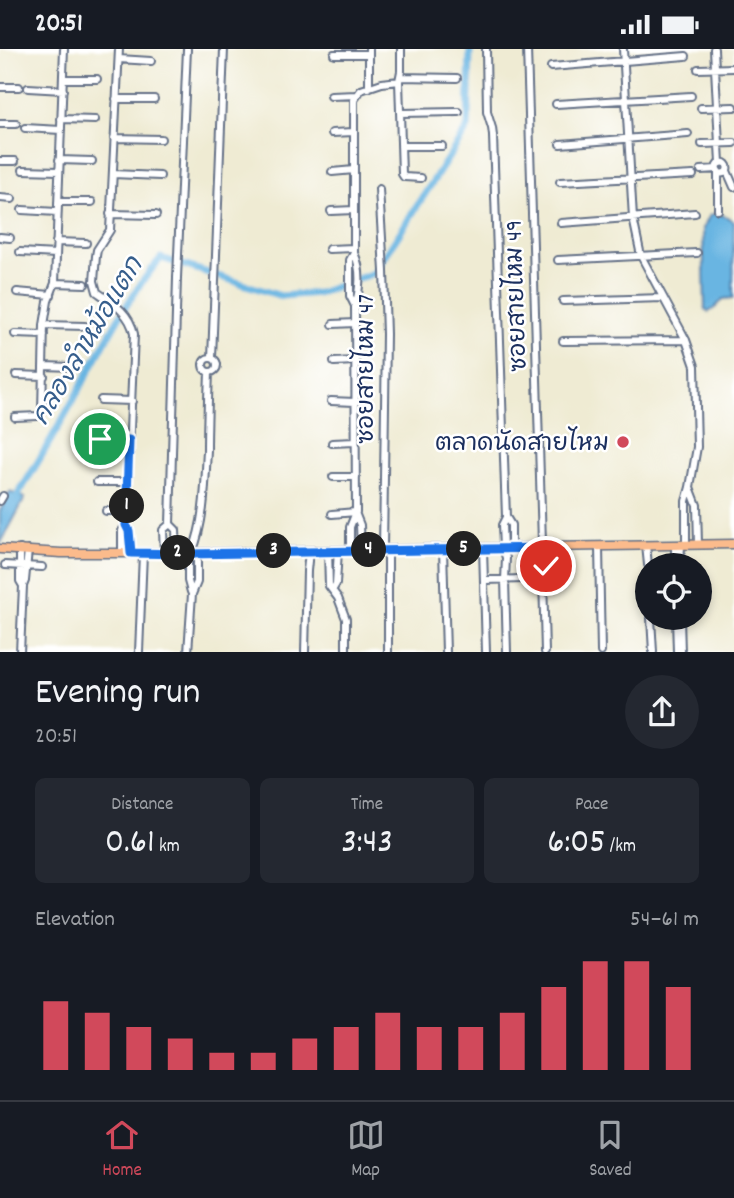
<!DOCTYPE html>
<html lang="en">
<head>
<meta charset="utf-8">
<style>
  body { margin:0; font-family:Dekko,"Playpen Sans Thai",sans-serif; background:#242831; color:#f1f3f6; height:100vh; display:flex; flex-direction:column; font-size:26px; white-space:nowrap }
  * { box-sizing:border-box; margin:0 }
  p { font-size:23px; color:#9ea1a6 }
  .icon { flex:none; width:38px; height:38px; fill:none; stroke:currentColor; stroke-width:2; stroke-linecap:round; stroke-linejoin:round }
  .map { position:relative; height:603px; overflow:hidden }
  .drawer { display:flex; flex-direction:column; background:#171b24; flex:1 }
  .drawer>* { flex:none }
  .fabs { position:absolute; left:635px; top:504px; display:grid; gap:14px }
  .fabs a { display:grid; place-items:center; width:77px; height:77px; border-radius:50%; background:#171b24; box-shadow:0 4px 10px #0003; font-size:35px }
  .pin { position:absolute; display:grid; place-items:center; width:60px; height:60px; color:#fff; margin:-30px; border:4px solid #fff; border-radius:50%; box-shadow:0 2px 7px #0007 }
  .km { position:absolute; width:35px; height:35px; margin:-18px; border-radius:50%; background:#222; color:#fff; font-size:19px; line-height:35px; text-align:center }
  .round { display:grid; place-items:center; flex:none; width:74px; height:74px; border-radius:37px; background:#242831 }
  .headline { display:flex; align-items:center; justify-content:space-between; height:119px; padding:0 35px }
  h1 { font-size:38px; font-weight:600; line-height:52px }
  .figures { display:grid; grid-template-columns:repeat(3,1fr); gap:10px; height:119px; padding:7px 35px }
  .figures div { display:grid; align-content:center; border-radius:10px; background:#242831; text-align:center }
  .figures b { font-size:35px; font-weight:600 }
  .figures small { font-size:19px; font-weight:400 }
  .figures p { font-size:19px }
  .chart { height:196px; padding:14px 35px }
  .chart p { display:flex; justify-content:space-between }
  .chart svg { width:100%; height:126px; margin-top:7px; stroke:#d1495b; stroke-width:6 }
  .status { display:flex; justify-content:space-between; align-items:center; height:49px; padding:0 35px; background:#171b24; direction:ltr }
  .status svg { height:19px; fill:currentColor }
  .dock { display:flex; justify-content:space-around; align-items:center; height:98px; border-top:2px solid #363941; background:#171b24; font-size:19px; color:#9ea1a6 }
  .dock a { display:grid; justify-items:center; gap:4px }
  .dock .current { color:#d1495b }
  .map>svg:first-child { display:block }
  .water { fill:#69b5e2; stroke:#4272a0; stroke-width:2 }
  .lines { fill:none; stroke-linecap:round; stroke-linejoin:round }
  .canal { stroke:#69b5e2; stroke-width:7 }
  .minor-casing { stroke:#657187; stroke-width:10 }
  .major-casing { stroke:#657187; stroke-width:11 }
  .minor { stroke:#fff; stroke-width:6 }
  .major { stroke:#fbbb8c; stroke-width:8 }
  .route-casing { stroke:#fff; stroke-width:14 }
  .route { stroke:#1a73e8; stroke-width:9 }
  .poi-dot { fill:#d1495b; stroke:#fff; stroke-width:2.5 }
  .labels { text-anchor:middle; stroke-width:5; stroke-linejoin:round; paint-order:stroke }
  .street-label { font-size:24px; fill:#1b2f5e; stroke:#fff }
  .poi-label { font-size:24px; fill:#1b2f5e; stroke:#fff; text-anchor:end }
  .water-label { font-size:26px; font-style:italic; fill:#365e8c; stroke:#fff }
</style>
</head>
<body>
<div class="status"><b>20:51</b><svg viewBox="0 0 49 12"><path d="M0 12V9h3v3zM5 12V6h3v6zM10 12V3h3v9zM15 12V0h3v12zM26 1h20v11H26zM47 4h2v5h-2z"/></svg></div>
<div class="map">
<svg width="734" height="603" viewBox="0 0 734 603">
  <rect width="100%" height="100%" fill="#fff"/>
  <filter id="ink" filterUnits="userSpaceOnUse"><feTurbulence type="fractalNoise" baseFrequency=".0143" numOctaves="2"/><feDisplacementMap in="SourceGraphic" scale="14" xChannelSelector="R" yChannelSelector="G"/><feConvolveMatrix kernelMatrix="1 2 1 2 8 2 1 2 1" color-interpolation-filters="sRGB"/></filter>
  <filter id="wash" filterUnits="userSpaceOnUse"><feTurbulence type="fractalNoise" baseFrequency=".00686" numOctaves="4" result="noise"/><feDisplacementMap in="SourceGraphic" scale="28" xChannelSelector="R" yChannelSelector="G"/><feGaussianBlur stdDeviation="1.57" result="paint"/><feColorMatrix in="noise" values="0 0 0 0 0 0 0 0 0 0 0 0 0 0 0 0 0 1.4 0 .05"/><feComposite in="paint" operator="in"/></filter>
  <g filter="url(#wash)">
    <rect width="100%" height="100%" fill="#efebd3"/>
    <!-- water -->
    <path class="water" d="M717,164L727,168L734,173L733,249L723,250L714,260L708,263L705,260L703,179L710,166Z
      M10,443L25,449L0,496V462Z"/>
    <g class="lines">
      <!-- canal -->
      <path class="canal" d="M14,452C42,408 67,363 92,317C112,280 133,241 161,209L281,247L319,244L374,224L468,78L470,0"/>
    </g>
  </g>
  <g filter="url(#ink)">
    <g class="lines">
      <defs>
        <path id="minor" d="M119,0L110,181L97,201L96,207L94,232L97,243C113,254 130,264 134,285L126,476L122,482V504
          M369,0V39
          M486,0L487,63L492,79L493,87L506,468L502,476L503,499L506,509L505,531L507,603
          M527,0L542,494L537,499L538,518L543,527
          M623,0L633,169L641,207L686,291L695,317L697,398L690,438L686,452V496
          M714,0L720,114
          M334,5H369
          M119,10L151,12
          M551,18L686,7
          M698,20L734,19
          M401,28L457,29
          M63,30H97
          M399,32L402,125L404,128L421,129
          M0,38H19
          M28,39L63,41
          M331,47L357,46
          M116,50H154
          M556,55L691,47
          M701,59L734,58
          M400,64L459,63
          M61,70L95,71
          M0,75H16
          M25,79L61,81
          M332,84L354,83
          M114,89L161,90
          M560,95L688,85
          M702,95L734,94
          M401,97H442
          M59,111L92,112
          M0,112H15
          M716.5 119a5.5 5.5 0 1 1 11 0a5.5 5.5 0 1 1-11 0Z
          M23,121L59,122
          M701,121L717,120
          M727,122L734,138
          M332,123L354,121
          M113,125L160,127
          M560,133L693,126
          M379,140L384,222L386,285L383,501
          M0,149L12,150
          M58,153H92
          M22,161L57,163
          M718,161V122
          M331,162L354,161
          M110,165L156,166
          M561,174L695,164
          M0,188L10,189
          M56,193L86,194
          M329,200L354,199
          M20,203L56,205
          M558,211L697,204
          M55,234L85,235
          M17,243L51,246
          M563,252L663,249
          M355,257L350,247V211L354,204V51L361,41L382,34L399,32L401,22V0
          M333,275L355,274
          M44,276L85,277
          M15,285L44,286
          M563,292L686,291
          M212,309L224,0
          M203 316a7 7 0 1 1 14 0a7 7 0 1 1-14 0Z
          M334,313L355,312
          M44,317L72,318
          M16,326L44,327
          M101,351L132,352
          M331,352L355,353
          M15,368L38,367L42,362L44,276L48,252L55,234L64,0
          M100,390L129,391
          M332,394L355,393
          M333,428H356
          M97,433H128
          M690,438L697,456L698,495
          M0,452L3,447
          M106,462H126
          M332,465L356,463
          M356,466L360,476L361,501
          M506,468L511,476V500
          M126,476L129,482L131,504
          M646,496L648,516
          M675,496V516
          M599,498L601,603
          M483,499L486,603
          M20,500V532L23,537
          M443,500L446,603
          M328,501L329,537L338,549L346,570V603
          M350,501V478L356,463L355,257C360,241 362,220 354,204
          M388,501V603
          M164,504L163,481L170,475
          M177,504L176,481L170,475L177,229L187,0
          M188,504V532L191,543
          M192,504C205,471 205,436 207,401C207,375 208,349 209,323
          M5,516L42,518
          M680,516L681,496
          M487,531L522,530
          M333,540L336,535L338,501
          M651,569L653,603
          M676,569L677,603
          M680,569L681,603
          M20,603L23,537L25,532L28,501
          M139,603L143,504
          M188,603L192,545L197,533V504
          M305,603L307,522L309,502
          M545,603L543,527L547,514L548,499L546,497"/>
        <path id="major" d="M0,500L61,504H188L734,495"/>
      </defs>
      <!-- minor casing -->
      <use href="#minor" class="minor-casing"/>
      <!-- major casing -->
      <use href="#major" class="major-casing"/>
      <!-- minor -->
      <use href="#minor" class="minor"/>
      <!-- major -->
      <use href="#major" class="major"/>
    </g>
  </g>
  <g class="lines" filter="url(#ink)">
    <defs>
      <path id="route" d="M100,390L129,391L126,476L129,482L131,504L188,505L548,499L546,517"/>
    </defs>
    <!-- route casing -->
    <use href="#route" class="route-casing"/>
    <!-- route -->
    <use href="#route" class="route"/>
  </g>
  <!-- markers -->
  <circle class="poi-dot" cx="623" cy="393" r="7"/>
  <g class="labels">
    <!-- street labels -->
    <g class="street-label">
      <text transform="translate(515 247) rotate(-92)" y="8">ซอยสายไหม 49</text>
      <text transform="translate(365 320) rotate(-90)" y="8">ซอยสายไหม 47</text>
    </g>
    <!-- poi labels -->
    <g class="poi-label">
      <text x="609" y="401">ตลาดนัดสายไหม</text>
    </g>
    <!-- water labels -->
    <g class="water-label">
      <text transform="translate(86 291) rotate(-59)" y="9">คลองลำหม้อแตก</text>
    </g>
  </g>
</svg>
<div class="fabs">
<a><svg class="icon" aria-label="locate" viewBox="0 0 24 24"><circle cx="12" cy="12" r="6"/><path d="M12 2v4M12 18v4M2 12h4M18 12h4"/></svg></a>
</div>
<div class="pin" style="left:100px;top:390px;background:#1e9e55"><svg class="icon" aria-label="arrive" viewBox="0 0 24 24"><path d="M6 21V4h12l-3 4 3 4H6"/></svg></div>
<div class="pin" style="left:546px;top:517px;background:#d93025"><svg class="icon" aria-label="check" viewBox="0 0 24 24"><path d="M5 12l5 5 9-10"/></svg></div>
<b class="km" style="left:127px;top:457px">1</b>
<b class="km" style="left:178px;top:504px">2</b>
<b class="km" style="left:274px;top:502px">3</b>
<b class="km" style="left:369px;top:501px">4</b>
<b class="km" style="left:464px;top:500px">5</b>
</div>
<section class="drawer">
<div class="headline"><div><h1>Evening run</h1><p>20:51</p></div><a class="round"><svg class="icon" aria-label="share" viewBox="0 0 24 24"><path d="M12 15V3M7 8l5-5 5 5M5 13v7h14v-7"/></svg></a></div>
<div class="figures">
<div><p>Distance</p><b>0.61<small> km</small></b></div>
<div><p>Time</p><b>3:43</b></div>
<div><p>Pace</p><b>6:05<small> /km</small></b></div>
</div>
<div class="chart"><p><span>Elevation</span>54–61 m</p>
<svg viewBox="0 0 160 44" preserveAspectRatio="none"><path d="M5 44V20M15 44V24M25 44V29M35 44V33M45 44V38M55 44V38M65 44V33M75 44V29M85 44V24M95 44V29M105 44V29M115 44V24M125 44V15M135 44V6M145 44V6M155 44V15"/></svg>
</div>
</section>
<nav class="dock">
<a class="current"><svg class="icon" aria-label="home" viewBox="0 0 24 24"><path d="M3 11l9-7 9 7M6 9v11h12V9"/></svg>Home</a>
<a><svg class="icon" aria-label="map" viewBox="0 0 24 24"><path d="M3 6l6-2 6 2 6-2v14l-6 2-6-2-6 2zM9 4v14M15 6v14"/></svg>Map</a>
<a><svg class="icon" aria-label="saved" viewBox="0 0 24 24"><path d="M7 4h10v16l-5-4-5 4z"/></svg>Saved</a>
</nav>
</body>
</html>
